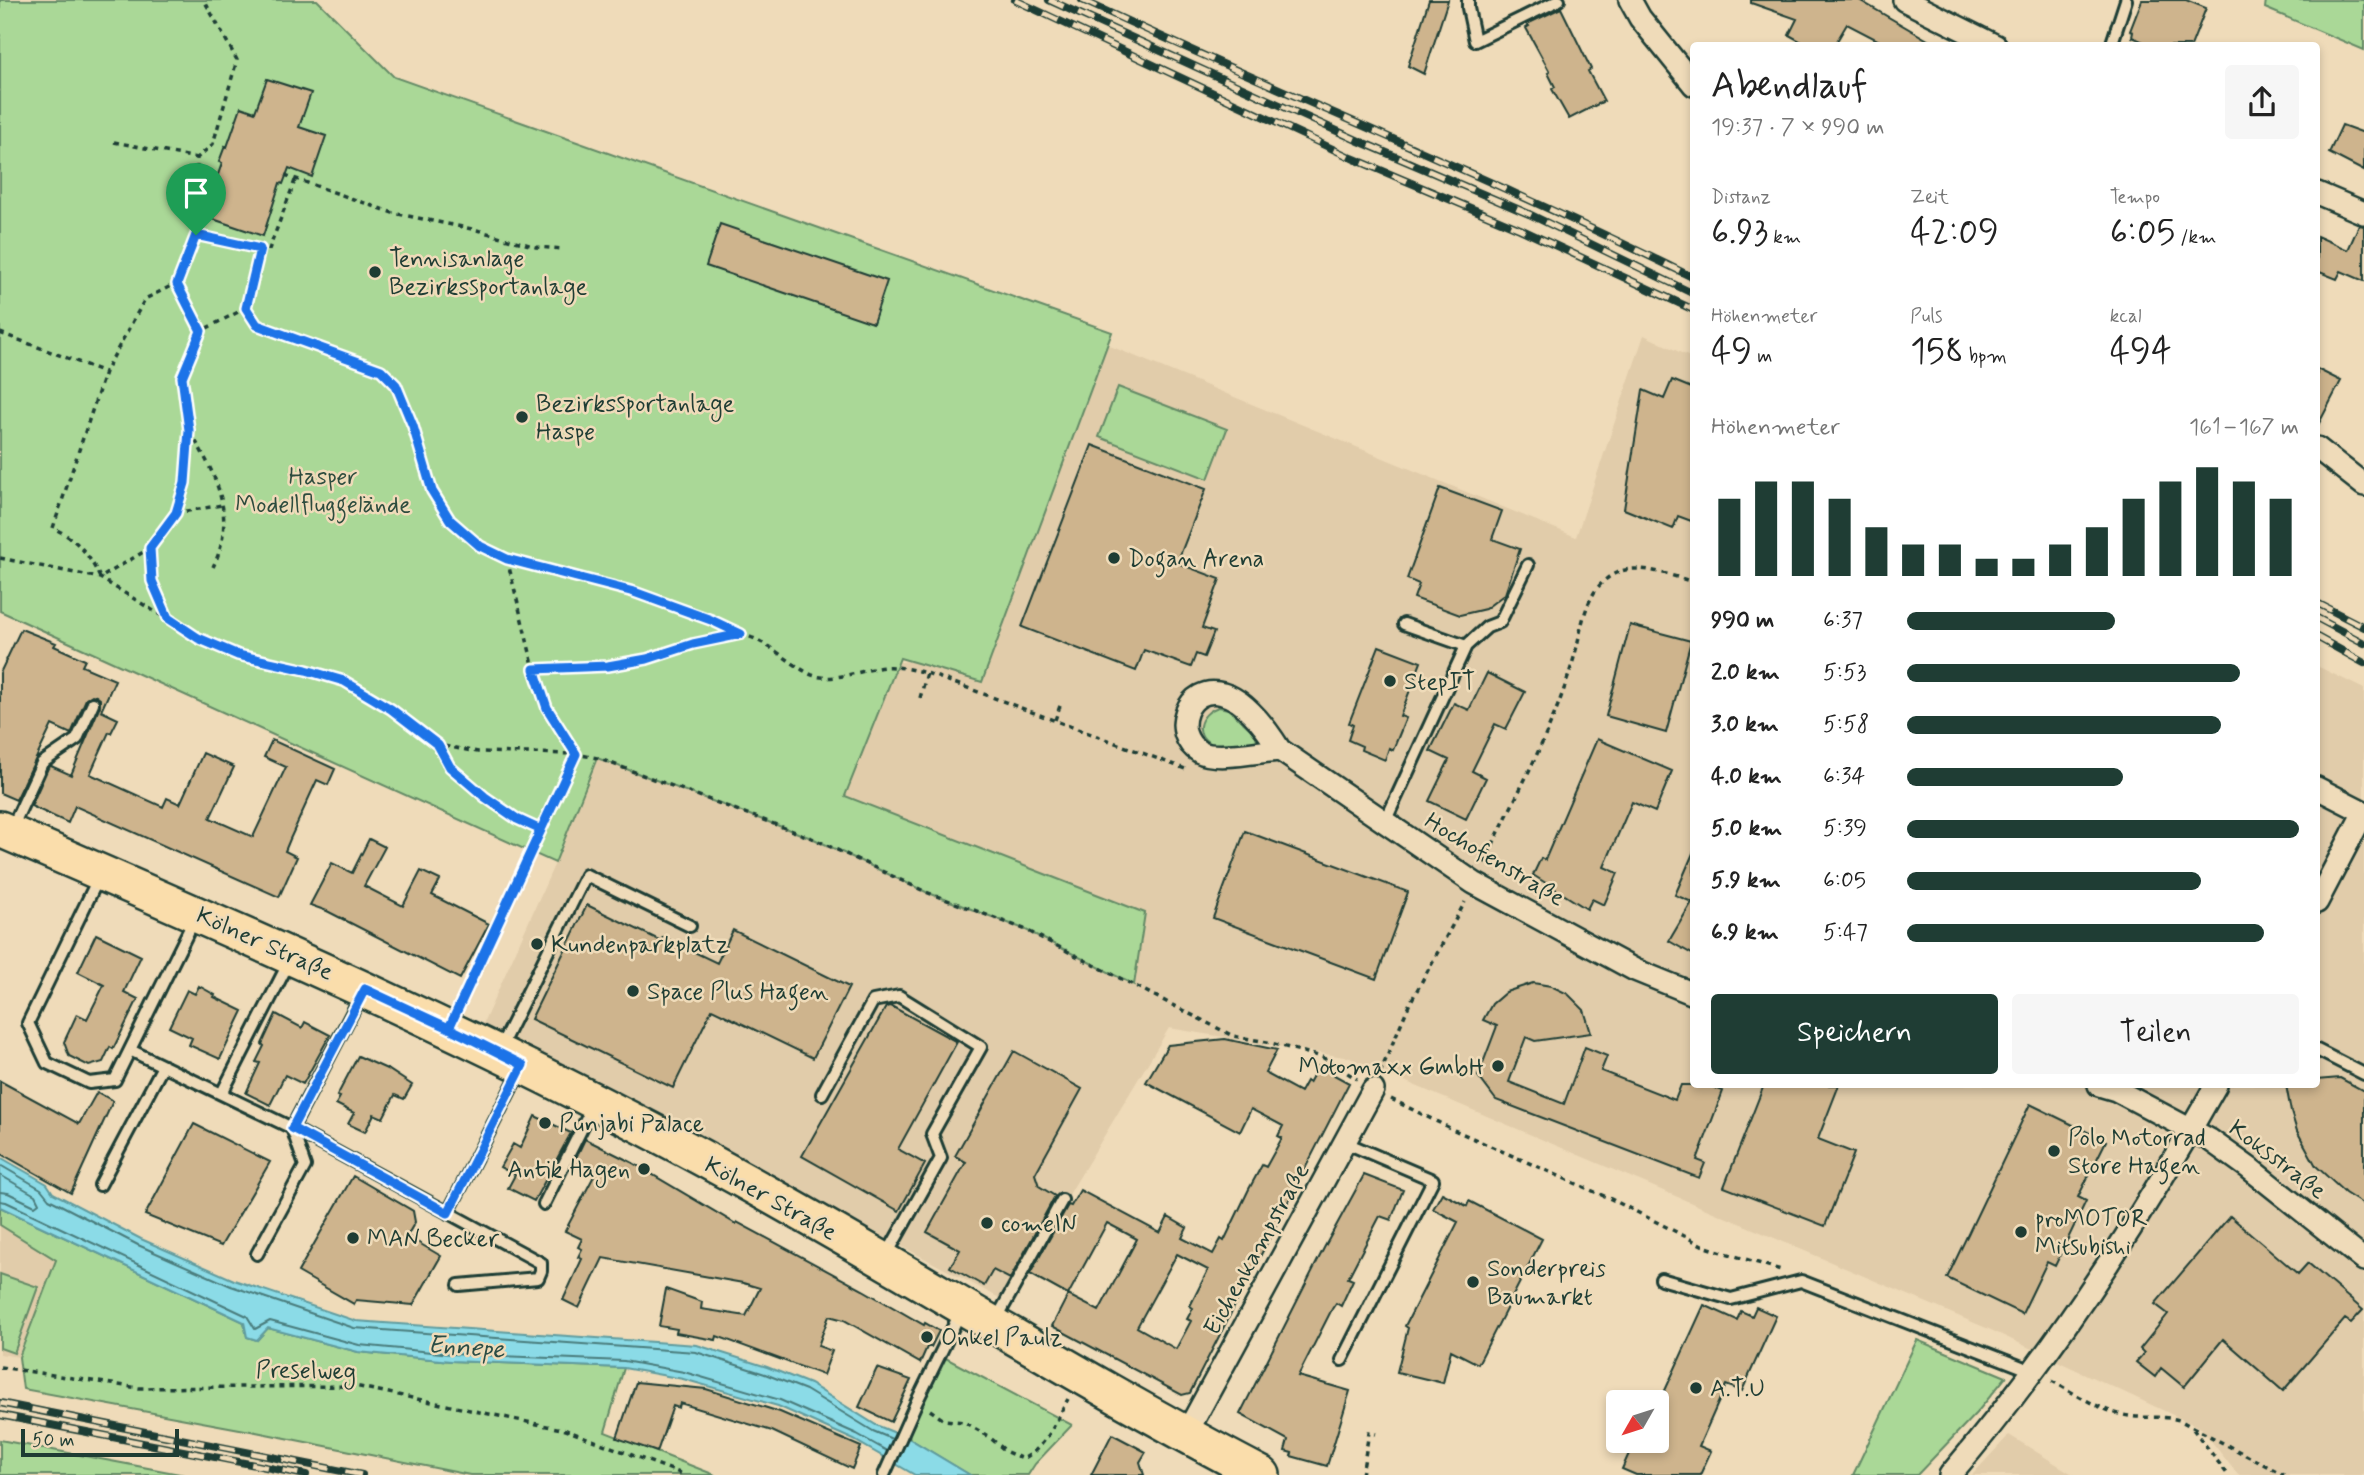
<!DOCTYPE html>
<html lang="de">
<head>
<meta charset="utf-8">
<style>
  body { margin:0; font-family:Mynerve,sans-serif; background:#f6f6f6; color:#222; height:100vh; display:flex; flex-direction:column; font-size:26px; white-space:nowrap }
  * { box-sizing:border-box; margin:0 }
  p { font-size:23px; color:#767676 }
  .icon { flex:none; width:38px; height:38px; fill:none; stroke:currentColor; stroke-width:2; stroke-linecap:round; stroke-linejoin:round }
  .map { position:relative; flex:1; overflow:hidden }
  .side { position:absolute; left:1690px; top:42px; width:630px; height:1046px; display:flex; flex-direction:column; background:#fff; border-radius:7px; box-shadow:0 4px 10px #0003 }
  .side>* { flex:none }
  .needle { width:46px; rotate:231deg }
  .fabs { position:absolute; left:1606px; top:1390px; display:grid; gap:14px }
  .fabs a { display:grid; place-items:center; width:63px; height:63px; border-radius:7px; background:#fff; box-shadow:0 4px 10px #0003; font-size:35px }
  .scale { position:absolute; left:21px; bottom:18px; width:158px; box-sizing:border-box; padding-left:7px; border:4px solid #1f3d34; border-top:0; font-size:19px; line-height:24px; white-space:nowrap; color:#1f3d34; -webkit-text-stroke:5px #efdbb9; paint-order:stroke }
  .pin { position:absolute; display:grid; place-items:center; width:60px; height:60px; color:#fff; margin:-72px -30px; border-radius:50% 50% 50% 0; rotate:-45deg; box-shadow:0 0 7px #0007 }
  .pin .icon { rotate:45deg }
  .round { display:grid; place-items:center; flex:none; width:74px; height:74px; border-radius:7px; background:#f6f6f6 }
  .summary { display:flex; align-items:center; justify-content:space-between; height:119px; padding:0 21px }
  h1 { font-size:38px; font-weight:600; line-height:52px }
  .stats { display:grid; grid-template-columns:repeat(3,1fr); gap:10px; height:119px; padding:7px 21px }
  .stats div { display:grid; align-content:center }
  .stats b { font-size:35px; font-weight:600 }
  .stats small { font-size:19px; font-weight:400 }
  .stats p { font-size:19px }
  .chart { height:196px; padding:14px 21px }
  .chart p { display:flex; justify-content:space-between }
  .chart svg { width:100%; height:126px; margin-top:7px; stroke:#1f3d34; stroke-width:6 }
  .button { display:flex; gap:14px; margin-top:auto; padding:14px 21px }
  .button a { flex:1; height:80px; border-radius:7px; background:#1f3d34; color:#fff; font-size:28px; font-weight:600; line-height:80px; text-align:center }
  .button a+a { background:#f6f6f6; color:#222 }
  ul { padding:0 21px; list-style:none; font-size:23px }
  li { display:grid; grid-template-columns:112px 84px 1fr; align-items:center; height:52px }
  li i { height:18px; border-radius:9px; background:#1f3d34 }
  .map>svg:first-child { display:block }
  .built { fill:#e1ccaa }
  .green { fill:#aad897; stroke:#648a66; stroke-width:2 }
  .water { fill:#8bdbe7; stroke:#609c9f; stroke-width:2 }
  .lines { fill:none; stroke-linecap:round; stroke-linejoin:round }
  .shore { stroke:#4a7c7c; stroke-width:2 }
  .building { fill:#ceb48d; stroke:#1f3d34; stroke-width:2; fill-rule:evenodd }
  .service-casing { stroke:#1f3d34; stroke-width:16 }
  .minor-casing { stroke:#1f3d34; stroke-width:26 }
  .primary-casing { stroke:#1f3d34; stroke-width:40 }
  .path { stroke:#1f3d34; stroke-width:3.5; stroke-dasharray:5 5; stroke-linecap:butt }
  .service { stroke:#efdbb9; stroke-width:10 }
  .minor { stroke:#efdbb9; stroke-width:21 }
  .primary { stroke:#faddab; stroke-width:35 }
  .rail-casing { stroke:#1f3d34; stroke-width:8 }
  .rail { stroke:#efdbb9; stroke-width:5; stroke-dasharray:16; stroke-linecap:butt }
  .route-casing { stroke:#fff; stroke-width:14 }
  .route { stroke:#1a73e8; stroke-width:9 }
  .poi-dot { fill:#1f3d34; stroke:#efdbb9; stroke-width:2.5 }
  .labels { text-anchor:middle; stroke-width:5; stroke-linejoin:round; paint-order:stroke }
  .poi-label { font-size:24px; fill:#1f3d34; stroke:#efdbb9; text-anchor:start }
  .park-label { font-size:24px; fill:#2d4c3e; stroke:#efdbb9 }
  .street-label { font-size:24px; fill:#1f3d34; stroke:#efdbb9 }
  .water-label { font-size:26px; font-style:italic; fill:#2a4d46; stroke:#efdbb9 }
</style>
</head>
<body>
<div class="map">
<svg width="2364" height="1475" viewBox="0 0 2364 1475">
  <rect width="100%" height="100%" fill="#efdbb9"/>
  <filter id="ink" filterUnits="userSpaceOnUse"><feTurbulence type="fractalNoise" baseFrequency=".0143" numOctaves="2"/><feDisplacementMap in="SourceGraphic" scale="14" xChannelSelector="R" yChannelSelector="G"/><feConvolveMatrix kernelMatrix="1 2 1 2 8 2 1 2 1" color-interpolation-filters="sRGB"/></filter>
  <g filter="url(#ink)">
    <!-- built -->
    <path class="built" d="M1644,335L1694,359V1085H2317V666L2364,689V1475H2238L2201,1428L1991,1330L1350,1058L1169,1028L1005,1301L483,1024L555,863L607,733L876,664L986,655L1088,337L1576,537Z
      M0,1225L56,1260L19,1357L0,1354Z
      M2009,1435L2074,1475H1972Z"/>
    <!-- green -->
    <path class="green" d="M0,0H317L394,77L1112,332L982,682L900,658L845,796L1145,913L1134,985L1024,929L926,892L814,839L597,758L555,863L0,611Z
      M2266,0H2364V50L2265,8Z
      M1118,387L1227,429L1208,479L1099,437Z
      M1219,707L1228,709L1256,734L1257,742L1215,745C1191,737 1198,713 1219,707Z
      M0,1207L244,1322L247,1337L257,1340L268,1328L358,1352L451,1361L624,1368L605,1432L715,1475H470L256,1432L23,1389L19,1357L56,1260L0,1225Z
      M0,1274L38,1287L14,1353L0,1348Z
      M1917,1340L2006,1377L1979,1410L1917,1475H1853Z
      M940,1355L1072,1425L1035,1464L1028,1475H970L910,1439L907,1426Z
      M0,1440L185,1475H0Z"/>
    <!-- water -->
    <path class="water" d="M0,1157L47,1184L53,1193L141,1239L234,1280L356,1321L697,1345L767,1367L810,1384L876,1425L910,1439L970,1475H915L854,1440L778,1406L683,1379L624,1368L451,1361L358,1352L268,1328L257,1340L247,1337L244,1322L0,1207Z"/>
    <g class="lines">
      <!-- shore -->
      <path class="shore" d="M0,1165L41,1189L49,1199L138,1245L231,1286L354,1328L696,1352L765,1374L806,1390L873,1431L892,1439
        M0,1175L35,1195L39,1203L35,1206L8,1193L0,1192
        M0,1201L6,1202L247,1316L255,1329L270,1321L359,1345L452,1354L624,1361L684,1372L780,1400L857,1434L887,1451"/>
    </g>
    <!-- building -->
    <path class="building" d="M1429,0H1448L1424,74L1408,66Z
      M1751,0H1859L1938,46H1889L1847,24L1834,46H1809L1789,35L1797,19L1751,3Z
      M2142,0H2186L2206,8L2191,46H2153L2132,37L2133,32L2130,31Z
      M1561,8L1591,69L1588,71L1604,101L1569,119L1552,89L1555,87L1548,73L1550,72L1526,28L1529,26L1527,24Z
      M267,79L311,93L299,127L326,136L312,177L289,168L283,184L280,183L263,236L204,216L222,163L219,162L225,146L227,147L241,107L255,112Z
      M2342,125L2364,133V171L2329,153Z
      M720,224L887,281L873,323L706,266Z
      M2359,225L2364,226V281L2341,271L2337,279L2317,271V236L2348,250Z
      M2317,369L2341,381L2317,427Z
      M1672,380L1694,389V522L1678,516L1673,529L1624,509L1643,390L1664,399Z
      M1092,445L1206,489L1177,563L1220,579L1202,628L1214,632L1204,657L1196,654L1191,667L1144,650L1136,671L1022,627Z
      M1440,488L1502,511L1492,539L1520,549L1505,594L1485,609L1460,615L1414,598L1419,584L1407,579Z
      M1630,625L1691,641L1666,733L1606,716Z
      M21,629L56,643L54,646L85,660L82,666L115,680L101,711L118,719L111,733L109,732L90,774L163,807L167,798L180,804L203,753L234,767L210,818L253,837L286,767L264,757L272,740L335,769L328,785L317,780L290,839L285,851L297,857L279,897L75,806L68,823L31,806L48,768L51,766L71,775L100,706V699L96,696L92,695L86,699L71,734L52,725L16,800L0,793V673Z
      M1379,646L1421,662L1400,716L1406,718L1393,750L1389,748L1385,760L1361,750L1362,746L1348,740L1353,725L1349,723Z
      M1487,673L1525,692L1506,729L1495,724L1472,771L1486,778L1466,819L1429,801L1449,760L1430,751L1454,703L1469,710Z
      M1597,739L1672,771L1655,812L1632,802L1604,867L1618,873L1604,905L1592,899L1587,909L1533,875L1541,858L1545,860Z
      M1245,831L1408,892L1376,979L1213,918Z
      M369,839L385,847L364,886L403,906L421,871L440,880L432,895L489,924L460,979L327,911L310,905L332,863L352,873Z
      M1694,851V955L1669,941L1692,902L1675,895Z
      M587,905L661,941L663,937L717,963L733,930L849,987L813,1058L712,1009L673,1088L531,1019Z
      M96,934L141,956L124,992L138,999L113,1049L110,1047L103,1062L89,1066L69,1056L64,1042L77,1014L87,1019L104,985L78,972Z
      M1533,983L1551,986L1568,994L1584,1010L1591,1033L1535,1041L1526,1037L1509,1082L1564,1104L1585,1047L1607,1056L1601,1071L1675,1100L1681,1085H1708L1723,1091L1697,1160L1705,1163L1699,1178L1496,1100L1478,1076L1497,1026L1483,1020L1492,1004L1506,992Z
      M199,986L215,995L214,997L243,1011L220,1059L189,1045L192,1038L169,1027L187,990L195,994Z
      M891,1006L957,1042L898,1149L925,1164L899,1211L802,1156L886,1007Z
      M276,1014L302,1028L305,1022L330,1035L303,1084L285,1075L270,1105L246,1093L260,1063L256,1062L264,1046L262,1044Z
      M1225,1039L1277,1050L1265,1073L1300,1092L1306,1081L1309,1083L1318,1066L1349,1083L1190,1393L1182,1395L1052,1326L1068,1295L1030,1274L1068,1205L1071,1206L1080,1190L1160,1233L1168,1217L1187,1228L1182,1238L1213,1254L1221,1239L1224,1241L1249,1189L1262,1165L1266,1167L1282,1138L1278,1136L1283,1126L1251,1109L1240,1132L1146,1082L1168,1045ZM1107,1223L1137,1239L1099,1311L1068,1295ZM1177,1254L1208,1270L1190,1306L1193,1308L1187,1319L1191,1321L1176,1349L1137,1327Z
      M1014,1051L1082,1089L1035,1174L1039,1186L1055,1196L1010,1279L993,1270L984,1286L950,1267L960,1250L927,1232L966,1162L955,1156Z
      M358,1056L389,1070L412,1085L404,1099L395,1095L383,1118L374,1114L365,1132L348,1124L354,1113L336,1104L340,1097L337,1096Z
      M2340,1078L2364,1091V1205L2345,1193L2316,1166L2297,1131L2291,1112L2286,1085H2317V1080Z
      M0,1081L79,1124L97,1092L113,1101L71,1193L0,1153Z
      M1764,1085H1839L1818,1139L1854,1153L1825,1226L1724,1187Z
      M2030,1104L2106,1141L2078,1197L2086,1201L2055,1266L2047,1262L2022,1314L1947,1278Z
      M535,1116L571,1133L534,1201L508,1188L515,1175L500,1167L513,1144L520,1148Z
      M194,1124L270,1162L221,1246L145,1215Z
      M585,1139L631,1162L736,1224L737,1222L863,1290L924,1325L925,1323L939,1331L931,1347H927L920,1363L844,1320L829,1316L818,1346L832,1351L823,1375L717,1336L716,1340L676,1333L677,1329L659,1326L666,1289L702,1302L701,1309L746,1316L760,1288L743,1283L603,1258L579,1308L563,1300L582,1259L578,1257L582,1249L578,1247L582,1239L565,1231L595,1174L573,1164Z
      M1364,1175L1403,1190L1391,1220L1380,1216L1348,1278L1353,1280L1341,1306L1336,1303L1332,1309L1298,1376L1350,1391L1327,1466L1291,1456L1292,1453L1285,1451L1288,1440L1240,1414L1324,1248Z
      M353,1176L413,1211L415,1222L407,1236L441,1256L413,1305L356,1300L354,1304L298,1272Z
      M1442,1193L1467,1206L1469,1201L1542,1239L1478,1364L1451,1350L1443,1383L1397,1372L1408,1328L1405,1326L1458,1222L1433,1209Z
      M2230,1216L2298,1274L2308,1263L2363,1310L2351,1323L2345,1319L2283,1391L2223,1339L2184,1387L2161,1368L2155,1377L2136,1362L2144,1353L2140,1349L2168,1314L2155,1304Z
      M1704,1305L1737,1320L1741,1311L1752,1316L1756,1307L1776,1316L1742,1391L1726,1385L1699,1446L1711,1451L1700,1475H1636L1622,1469L1635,1440H1657V1408Z
      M877,1368L911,1380L891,1422L859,1407Z
      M636,1382L706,1389L780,1412L861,1447L852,1469L772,1431L680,1403L679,1408L673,1406L657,1452L617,1438Z
      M1112,1434L1146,1452L1140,1462L1144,1475H1091Z"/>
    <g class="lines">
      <defs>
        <path id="service" d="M1468,0V8L1475,41L1559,0
          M2111,46L2126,0
          M1466,646L1487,627L1500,622L1528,565
          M1385,822L1466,646L1404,624
          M11,830L42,763L77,739L93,703
          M99,877L28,1023L47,1063L89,1083L115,1080L195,918
          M500,1048L586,875L690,926
          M130,1050L292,1128L362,994
          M2317,1050L2364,1074
          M222,1093L289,962
          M822,1094L873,1001L899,996L981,1047L932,1134L941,1158L886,1256
          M292,1128L541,1263V1271L538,1278L459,1285
          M100,1185L163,1066
          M544,1204L593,1106
          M448,1213L521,1069
          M257,1254L305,1166L292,1128
          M1661,1279L1731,1299L1801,1281L2032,1371
          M996,1320L1062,1200
          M1342,1360L1433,1180L1344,1142
          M884,1475L917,1401L961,1311"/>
        <path id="minor" d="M1630,0L1640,18L1694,85
          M1904,0L1996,46
          M2317,193L2364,213
          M2317,448L2364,485
          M1280,750C1261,751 1216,761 1200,752C1169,734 1187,683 1223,694C1246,700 1268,731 1280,750L1474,883L1635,970L1694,994
          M2317,788L2364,812
          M2317,902L2364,812
          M2099,1085L2116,1090L2210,1140L2249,1168L2364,1260
          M1186,1434L1373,1090
          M1950,1475C2053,1355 2139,1223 2216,1085"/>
        <path id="primary" d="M0,829C260,941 519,1054 766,1193C932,1286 1093,1387 1262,1475"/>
      </defs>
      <!-- service casing -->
      <use href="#service" class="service-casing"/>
      <!-- minor casing -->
      <use href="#minor" class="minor-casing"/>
      <!-- primary casing -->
      <use href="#primary" class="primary-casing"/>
      <!-- path -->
      <path class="path" d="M114,142L197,158
        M285,175L393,213L477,230L536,247L563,249
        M260,249L268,252L296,178
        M177,283L201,331L246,308L260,249L196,235
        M246,308L257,325L381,370C386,375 392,380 396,385C421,425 419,483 450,520C465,538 486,549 507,559L534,669L547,708L576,754L459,1006
        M201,331L182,377L189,430L185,483L176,513L150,548L100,578C89,554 77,539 53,528L105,372L145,299L177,283L196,235L197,158L213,144L237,60L204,0
        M0,333L105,372
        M190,432C217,475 237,518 213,567
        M176,513L222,505
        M150,548L152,581L167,617
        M0,558L100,578L198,638L238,655L306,669L344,681L391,709L438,745L478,752L576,754L597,758L814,839L926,892L1024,929L1233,1036L1267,1042L1322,1057L1357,1079
        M507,559L634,592L739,633
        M534,669C572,667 609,667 645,659C676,651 706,637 738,635C759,633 793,667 812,675C834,683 863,669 885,667C900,666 913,670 927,673L1188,770
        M920,698L927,673
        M1055,720L1061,703
        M438,745C461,785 500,812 541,830
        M1484,863C1517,792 1558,723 1577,646C1583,619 1588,586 1616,573C1639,562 1671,576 1694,582
        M1380,1073L1409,1005L1465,902
        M1391,1099L1454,1130L1611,1199L1706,1247L1781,1270
        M0,1367L139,1388L355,1386L566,1430L685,1475
        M2052,1381C2076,1394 2102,1412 2129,1416C2146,1419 2162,1415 2179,1420L2284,1475
        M930,1410L944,1420L964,1422L988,1436L1007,1452L1023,1459C1049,1444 1054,1424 1068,1399
        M2193,1429L2228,1475
        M1362,1475L1369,1432L1376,1434"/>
      <!-- service -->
      <use href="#service" class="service"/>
      <!-- minor -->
      <use href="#minor" class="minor"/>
      <!-- primary -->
      <use href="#primary" class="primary"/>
      <defs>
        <path id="rail" d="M1015,0L1352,158L1520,229L1694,310
          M1049,0L1359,141L1529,214L1694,294
          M1082,0C1285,95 1493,178 1694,278
          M2317,603L2364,627
          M2317,618L2364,643
          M2317,637L2364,663
          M0,1403L362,1475
          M0,1415L306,1475"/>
      </defs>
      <!-- rail casing -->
      <use href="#rail" class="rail-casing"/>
      <!-- rail -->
      <use href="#rail" class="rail"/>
    </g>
  </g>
  <g class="lines" filter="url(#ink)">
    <defs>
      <path id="route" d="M196,235L177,284L201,331L182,377L189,430L185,483L176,513L150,548L152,581L168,618L198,638L238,655L306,670L344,681L391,709L438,745L450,767L485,797L517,819L541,830L449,1028L523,1065L448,1213L292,1128L365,989L449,1028C491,937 534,845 576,754L547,708L534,669L608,666L647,659L693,644L741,634L711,620L634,592L507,559L480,546L450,520L432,491L413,426L396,385L381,370L257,325L246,308L260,249L196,235"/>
    </defs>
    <!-- route casing -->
    <use href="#route" class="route-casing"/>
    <!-- route -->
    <use href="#route" class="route"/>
  </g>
  <!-- markers -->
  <g class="poi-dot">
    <circle cx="375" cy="272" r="7"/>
    <circle cx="522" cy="417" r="7"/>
    <circle cx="1114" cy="558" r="7"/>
    <circle cx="1390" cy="681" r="7"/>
    <circle cx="537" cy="944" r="7"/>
    <circle cx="633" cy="991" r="7"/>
    <circle cx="1498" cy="1066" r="7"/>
    <circle cx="545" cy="1123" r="7"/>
    <circle cx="2054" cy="1151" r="7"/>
    <circle cx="644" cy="1169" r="7"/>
    <circle cx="987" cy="1223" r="7"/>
    <circle cx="2021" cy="1232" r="7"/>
    <circle cx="353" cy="1238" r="7"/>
    <circle cx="1473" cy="1282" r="7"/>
    <circle cx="927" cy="1337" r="7"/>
    <circle cx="1696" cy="1388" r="7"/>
  </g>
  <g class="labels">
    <!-- poi labels -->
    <g class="poi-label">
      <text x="389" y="266">Tennisanlage<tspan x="389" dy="28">Bezirkssportanlage</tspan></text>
      <text x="536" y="411">Bezirkssportanlage<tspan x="536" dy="28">Haspe</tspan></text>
      <text x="1128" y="566">Dogan Arena</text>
      <text x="1404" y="689">StepIT</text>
      <text x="551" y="952">Kundenparkplatz</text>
      <text x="647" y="999">Space Plus Hagen</text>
      <text x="1484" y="1074" text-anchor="end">Motomaxx GmbH</text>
      <text x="559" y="1131">Punjabi Palace</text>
      <text x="2068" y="1145">Polo Motorrad<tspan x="2068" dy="28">Store Hagen</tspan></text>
      <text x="630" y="1177" text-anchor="end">Antik Hagen</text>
      <text x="2035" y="1226">proMOTOR<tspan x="2035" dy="28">Mitsubishi</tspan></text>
      <text x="1001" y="1231">comeIN</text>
      <text x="367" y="1246">MAN Becker</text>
      <text x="1487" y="1276">Sonderpreis<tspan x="1487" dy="28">Baumarkt</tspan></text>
      <text x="941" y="1345">Onkel Paulz</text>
      <text x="1710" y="1396">A.T.U</text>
    </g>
    <!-- park labels -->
    <g class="park-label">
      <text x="323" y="484">Hasper<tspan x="323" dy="28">Modellfluggelände</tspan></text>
    </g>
    <!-- street labels -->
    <g class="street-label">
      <text transform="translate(1495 859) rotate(31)" y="8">Hochofenstraße</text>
      <text transform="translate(265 943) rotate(24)" y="8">Kölner Straße</text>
      <text transform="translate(2278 1159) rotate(37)" y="8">Koksstraße</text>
      <text transform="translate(771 1198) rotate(29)" y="8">Kölner Straße</text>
      <text transform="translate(1256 1249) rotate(-61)" y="8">Eichenkampstraße</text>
      <text transform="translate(306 1370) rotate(1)" y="8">Preselweg</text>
    </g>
    <!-- water labels -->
    <g class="water-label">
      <text transform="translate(466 1346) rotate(4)" y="9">Ennepe</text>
    </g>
  </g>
</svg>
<div class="fabs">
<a><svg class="needle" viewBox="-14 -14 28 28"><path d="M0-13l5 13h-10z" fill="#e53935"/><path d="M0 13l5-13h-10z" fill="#767676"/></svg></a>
</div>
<div class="scale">50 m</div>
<div class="pin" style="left:196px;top:235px;background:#1e9e55"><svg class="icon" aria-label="arrive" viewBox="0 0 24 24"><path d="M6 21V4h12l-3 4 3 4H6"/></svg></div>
<section class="side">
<div class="summary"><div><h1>Abendlauf</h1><p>19:37 · 7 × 990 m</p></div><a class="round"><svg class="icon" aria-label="share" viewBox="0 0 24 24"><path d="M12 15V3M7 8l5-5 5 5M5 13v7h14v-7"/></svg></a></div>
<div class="stats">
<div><p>Distanz</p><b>6.93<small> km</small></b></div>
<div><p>Zeit</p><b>42:09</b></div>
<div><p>Tempo</p><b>6:05<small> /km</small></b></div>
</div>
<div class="stats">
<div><p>Höhenmeter</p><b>49<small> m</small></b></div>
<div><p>Puls</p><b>158<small> bpm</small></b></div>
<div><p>kcal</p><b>494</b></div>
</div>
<div class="chart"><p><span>Höhenmeter</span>161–167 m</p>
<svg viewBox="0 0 160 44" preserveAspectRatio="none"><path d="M5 44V17M15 44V11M25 44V11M35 44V17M45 44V27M55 44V33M65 44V33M75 44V38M85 44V38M95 44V33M105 44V27M115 44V17M125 44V11M135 44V6M145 44V11M155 44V17"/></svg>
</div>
<ul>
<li><b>990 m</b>6:37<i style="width:53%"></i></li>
<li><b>2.0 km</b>5:53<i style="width:85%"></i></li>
<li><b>3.0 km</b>5:58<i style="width:80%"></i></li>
<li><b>4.0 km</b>6:34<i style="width:55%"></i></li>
<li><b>5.0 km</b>5:39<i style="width:100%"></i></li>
<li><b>5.9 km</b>6:05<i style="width:75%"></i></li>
<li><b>6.9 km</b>5:47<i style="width:91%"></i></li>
</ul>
<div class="button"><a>Speichern</a><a>Teilen</a></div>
</section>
</div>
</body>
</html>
